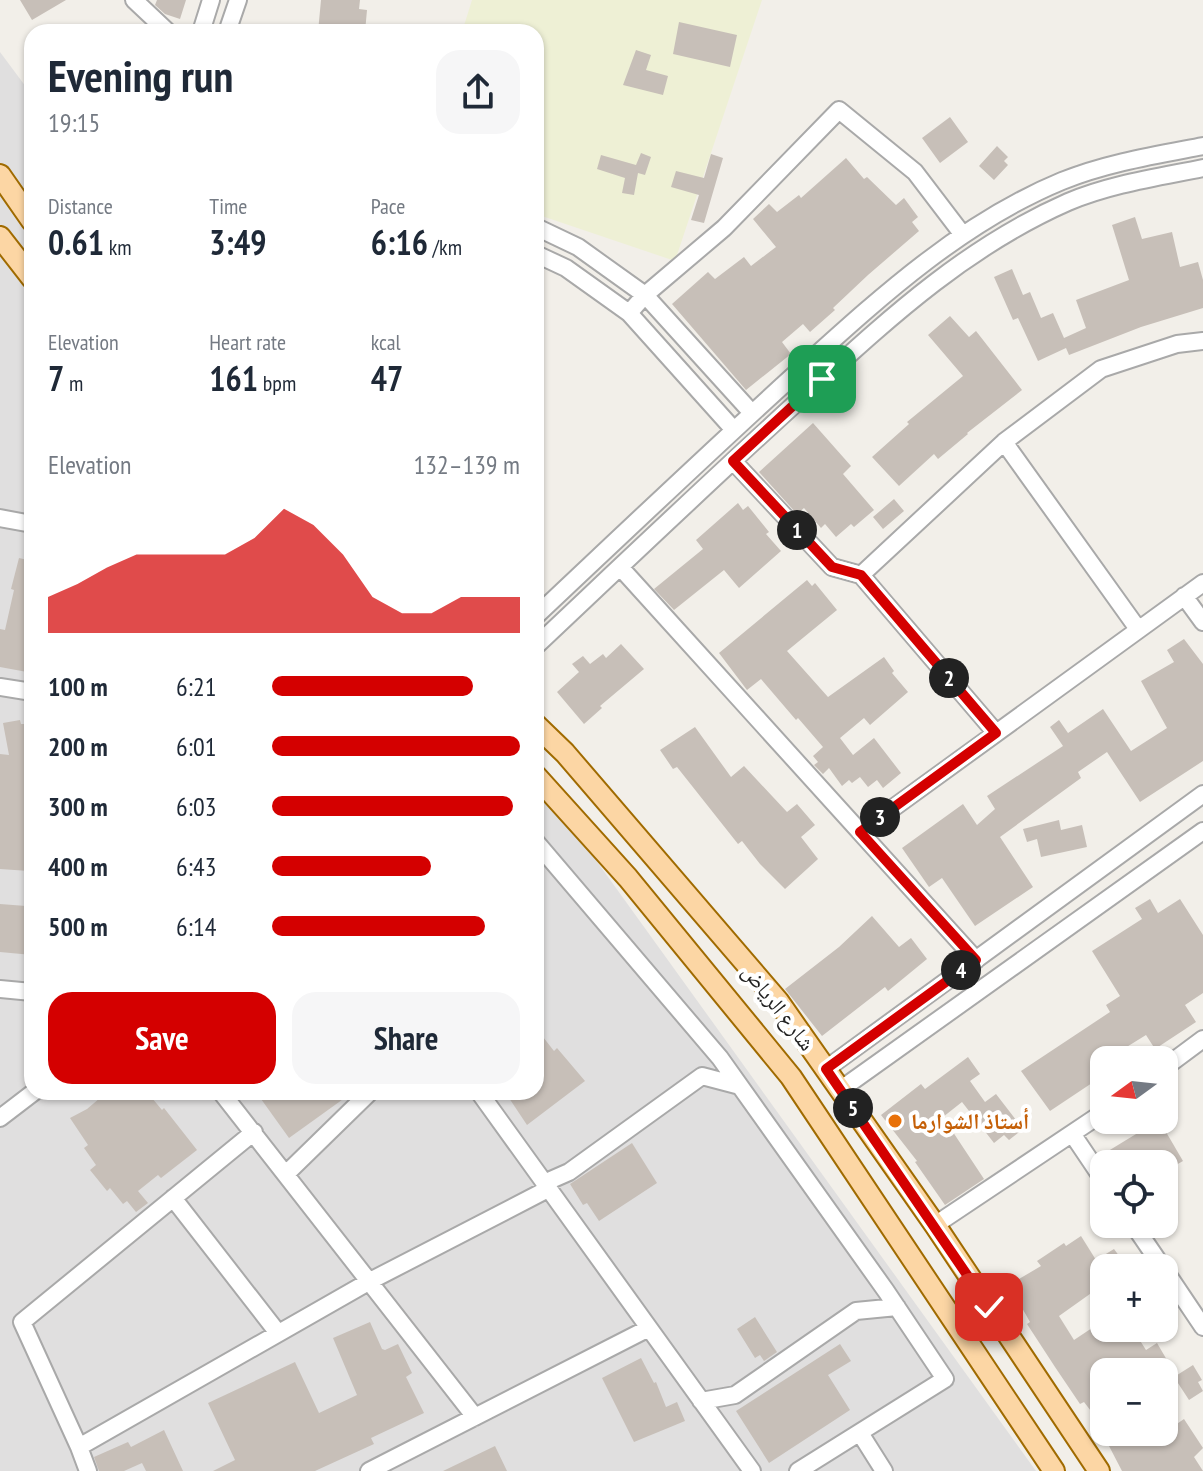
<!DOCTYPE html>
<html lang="en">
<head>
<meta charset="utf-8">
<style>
  body { margin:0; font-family:"PT Sans Narrow","Noto Naskh Arabic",sans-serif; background:#f6f6f7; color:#1f2937; height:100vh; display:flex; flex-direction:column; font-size:30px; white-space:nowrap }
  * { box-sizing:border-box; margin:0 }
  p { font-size:26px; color:#747a83 }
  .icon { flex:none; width:44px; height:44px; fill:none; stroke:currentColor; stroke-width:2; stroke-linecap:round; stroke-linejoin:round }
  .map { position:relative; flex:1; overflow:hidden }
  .drawer { position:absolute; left:24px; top:24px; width:520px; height:1076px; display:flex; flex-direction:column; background:#fff; border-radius:24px; box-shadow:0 2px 6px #0004 }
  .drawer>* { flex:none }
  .needle { width:52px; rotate:255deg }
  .buttons { position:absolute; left:1090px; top:1046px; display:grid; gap:16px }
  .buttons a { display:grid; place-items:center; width:88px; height:88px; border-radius:16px; background:#fff; box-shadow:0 2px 6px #0004; font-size:40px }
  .pin { position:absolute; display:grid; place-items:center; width:68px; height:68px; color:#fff; margin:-34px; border-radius:16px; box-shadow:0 4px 12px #0006 }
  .km { position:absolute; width:40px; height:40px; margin:-20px; border-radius:50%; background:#222; color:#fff; font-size:22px; line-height:40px; text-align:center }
  .round { display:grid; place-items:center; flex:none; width:84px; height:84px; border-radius:24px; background:#f6f6f7 }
  .headline { display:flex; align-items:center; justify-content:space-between; height:136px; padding:0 24px }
  h1 { font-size:44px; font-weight:600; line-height:60px }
  .metrics { display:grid; grid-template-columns:repeat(3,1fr); gap:12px; height:136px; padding:8px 24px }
  .metrics div { display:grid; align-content:center }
  .metrics b { font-size:34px; font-weight:600 }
  .metrics small { font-size:22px; font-weight:400 }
  .metrics p { font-size:22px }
  .chart { height:224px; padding:16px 24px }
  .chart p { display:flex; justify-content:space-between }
  .chart svg { width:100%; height:144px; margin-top:8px; fill:#d40000; opacity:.7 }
  .button { display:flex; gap:16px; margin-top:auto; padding:16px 24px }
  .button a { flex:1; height:92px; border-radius:24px; background:#d40000; color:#fff; font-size:32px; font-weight:600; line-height:92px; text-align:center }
  .button a+a { background:#f6f6f7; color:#1f2937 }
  ul { padding:0 24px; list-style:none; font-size:26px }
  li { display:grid; grid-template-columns:128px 96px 1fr; align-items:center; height:60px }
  li i { height:20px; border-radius:10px; background:#d40000 }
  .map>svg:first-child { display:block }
  .residential { fill:#e0dfdf }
  .farmland { fill:#eef0d5 }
  .building { fill:#c7bfb8 }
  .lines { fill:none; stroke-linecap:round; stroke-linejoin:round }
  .minor-casing { stroke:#a9a9a9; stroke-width:20 }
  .major-casing { stroke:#a06b00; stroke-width:24 }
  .minor { stroke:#fff; stroke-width:16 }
  .major { stroke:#fcd6a4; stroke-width:20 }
  .route-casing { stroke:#fff; stroke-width:16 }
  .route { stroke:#d40000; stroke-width:10 }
  .food-dot { fill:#e8710a; stroke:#fff; stroke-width:3 }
  .labels { text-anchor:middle; stroke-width:8; stroke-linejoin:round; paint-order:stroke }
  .street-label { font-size:22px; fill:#222; stroke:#fff }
  .food-label { font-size:22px; font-weight:bold; fill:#c56008; stroke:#fff; text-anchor:start }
</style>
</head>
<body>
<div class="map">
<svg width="1203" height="1471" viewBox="0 0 1203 1471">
  <rect width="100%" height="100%" fill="#f2efe9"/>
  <!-- residential -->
  <path class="residential" d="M0,52L32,95V1092H536V777L1036,1471H0Z"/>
  <!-- farmland -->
  <path class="farmland" d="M472,0H762L675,261L536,214V32H462Z"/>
  <!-- building -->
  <path class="building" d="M20,0H66L32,20Z
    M157,0H186L180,19L165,14L155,5Z
    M321,0H360L359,9L367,10L365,32H318Z
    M679,22L737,35L730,67L673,54Z
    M636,50L651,55L646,70L668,76L663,95L623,85Z
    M950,117L968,142L940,163L922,138Z
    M997,146L1008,157L1004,161L1008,165L994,180L979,166Z
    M641,153L651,157L645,175L638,173L634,195L622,193L625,178L597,169L601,155L636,165Z
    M711,154L723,158L704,223L691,220L699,195L671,187L676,171L704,178Z
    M846,158L864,179L867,177L896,205L904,198L918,217L912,222L919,231L868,275L833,308L835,310L810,332L803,324L782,342L791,354L746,390L672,304L708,272L715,279L744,257L751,266L776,247L753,219L769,204L777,212L799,195L801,198Z
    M1135,217L1142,239L1172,232L1180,267L1198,262L1203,280V308L1141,327L1069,355L1066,348L1038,361L1018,318L1013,320L994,277L1012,269L1023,295L1030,292L1041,318L1053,313L1064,338L1086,328L1076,300L1129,280L1112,225Z
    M950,316L969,337L976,331L1022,390L967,433L968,434L938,459L934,454L899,486L872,457L909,424L907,422L963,376L928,335Z
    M813,423L851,466L843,474L874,510L854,527L851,524L836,537L825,524L821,528L804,508L797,514L759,472Z
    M894,499L904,511L883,529L873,517Z
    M738,503L743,510L748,506L769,532L766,534L781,551L739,588L724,570L674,610L654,589L703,549L696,540Z
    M19,558L32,561V639L27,672L0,667V629L5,630L14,590L11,589Z
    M807,580L812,586L815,583L837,610L787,651L828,697L884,657L894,671L892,673L908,692L870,725L864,718L840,738L853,755L874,738L901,773L883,788L877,780L868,787L860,777L852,783L849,780L842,786L829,768L823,774L814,765L818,762L813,756L823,747L798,718L796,720L761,679L747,690L719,653Z
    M1184,639L1203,664V761L1140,802L1107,752L1078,772L1081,778L1000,837L1033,887L975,926L942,878L929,887L902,848L963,804L977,825L995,809L987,796L1063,746L1050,727L1059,720L1068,733L1103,709L1131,751L1167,728L1141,681L1174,662L1167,650Z
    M621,644L644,669L600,706L602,708L584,724L557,692L579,672L572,664L583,656L590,664L603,654L606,658Z
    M20,720L21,724H32V824L29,871L0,869V754L9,755L3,723Z
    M695,727L731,777L744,766L787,812L797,804L815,825L801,837L818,859L785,889L760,864L742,841L738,844L677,767L673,769L660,750Z
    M1059,820L1061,830L1082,825L1087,847L1041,857L1037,839L1027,842L1023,829Z
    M1150,899L1158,913L1180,899L1203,935V993L1185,1005L1196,1022L1155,1049L1146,1035L1125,1048L1133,1060H1104V1075L1050,1111L1021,1071L1110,1012L1106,1005L1120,996L1092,951L1142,919L1135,908Z
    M0,904L26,906L24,933L32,934V955L0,952Z
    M872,916L899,947L911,938L927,959L888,991L885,987L822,1036L785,989L839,947Z
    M536,1028L554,1051L557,1048L585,1081L527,1125L505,1092H536Z
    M968,1057L980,1074L970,1081L985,1102L996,1094L1023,1129L1009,1140L1004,1135L994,1143L962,1102L943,1117L984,1179L945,1205L915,1162L917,1161L881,1115L921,1084L925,1089Z
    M107,1092L114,1098L122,1092H147L162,1110L164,1108L197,1150L161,1178L158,1175L138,1191L148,1203L136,1212L127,1201L123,1204L110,1188L107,1191L90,1170L96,1165L84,1148L88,1145L70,1118L87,1109Z
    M256,1092H353L289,1138Z
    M1159,1120L1183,1161L1164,1172V1164H1106L1100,1156Z
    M632,1143L657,1183L599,1221L587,1203L583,1205L570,1184Z
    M1081,1236L1096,1260L1114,1249L1128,1268H1104V1284L1059,1316L1074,1340L1104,1320V1328H1132L1146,1350L1157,1343L1174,1372H1104V1428L1084,1402L1080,1404L1055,1367L1027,1324L1030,1322L1009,1285L1041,1266L1037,1261L1064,1243L1066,1246Z
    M755,1317L777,1352L764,1361L760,1355L755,1358L737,1329Z
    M370,1322L382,1349L385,1350L398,1344L412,1373L406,1377L424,1413L371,1438L374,1444L315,1471H213L235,1460L208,1403L295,1362L319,1413L357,1395L333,1338Z
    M840,1344L851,1361L828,1375L850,1410L769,1463L736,1411Z
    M641,1358L654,1383L656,1382L666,1407L677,1402L685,1421L634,1442L602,1378Z
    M1193,1365L1202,1380L1198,1382L1203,1391L1189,1400L1174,1377Z
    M1184,1419L1203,1448L1194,1457L1203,1471H1122L1109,1446L1115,1442L1107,1432H1165Z
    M164,1430L183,1471H146L142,1463L124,1471H99L94,1457L128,1442L131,1447Z
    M495,1446L507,1471H443Z"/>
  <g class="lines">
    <defs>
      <path id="minor" d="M134,0L168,32
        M201,32L211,0
        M227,32L238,0
        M536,227L578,247L645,295L752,413
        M536,254L566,268L629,313L734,430
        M629,313L645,295L724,228L839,110L915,172L963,235
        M1004,442L1138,629
        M733,461L832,567L861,575
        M0,518L32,524
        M620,567L976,960
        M1184,596L1203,622
        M536,616C621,536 706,455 793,376C875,302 958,224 1062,181C1106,163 1156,155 1203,146
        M536,646C623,564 709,482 797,402C882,325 961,249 1068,202C1110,184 1159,177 1203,168
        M0,687L32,692
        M996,733L861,575L1004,442L1101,369L1177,344L1203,341
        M860,832L1203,583
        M536,842L720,1058L886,1291L945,1379L798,1471
        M0,989L32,992
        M1164,1068L1203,1039
        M826,1069L1203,794
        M840,1090L1203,831
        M221,1092L475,1417
        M479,1092L752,1471
        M0,1118L34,1092
        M1073,1135L1104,1181
        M287,1173L370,1092
        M544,1183L569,1172L702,1076L740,1086
        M173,1198L278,1333
        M1133,1224L1163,1268
        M935,1225L1104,1112
        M1164,1269L1203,1327
        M701,1401L735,1395L856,1311L897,1307
        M860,1433L884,1471
        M79,1447L22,1322L254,1132
        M88,1471L79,1447L370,1281L548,1189
        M369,1471L649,1328"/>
      <path id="major" d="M0,175L32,221
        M0,237L32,278
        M536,725L565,753L778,1001L935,1225L1099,1471
        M536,776L628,878L791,1077L1054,1471"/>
    </defs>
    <!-- minor casing -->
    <use href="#minor" class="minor-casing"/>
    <!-- major casing -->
    <use href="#major" class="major-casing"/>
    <!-- minor -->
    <use href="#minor" class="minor"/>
    <!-- major -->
    <use href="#major" class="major"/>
  </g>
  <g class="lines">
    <defs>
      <path id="route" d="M822,379L733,461L832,567L861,575L996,733L860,832L976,960L826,1069L989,1307"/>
    </defs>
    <!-- route casing -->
    <use href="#route" class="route-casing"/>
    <!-- route -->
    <use href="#route" class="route"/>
  </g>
  <!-- markers -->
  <circle class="food-dot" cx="895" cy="1121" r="8"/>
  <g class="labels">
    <!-- street labels -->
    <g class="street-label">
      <text transform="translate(779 1007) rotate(52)" y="8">شارع الرياض</text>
    </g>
    <!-- food labels -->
    <g class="food-label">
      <text x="911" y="1129">أستاذ الشوارما</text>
    </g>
  </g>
</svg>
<div class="buttons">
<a><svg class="needle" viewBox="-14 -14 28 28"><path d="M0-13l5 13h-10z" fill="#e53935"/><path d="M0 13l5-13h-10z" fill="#747a83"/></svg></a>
<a><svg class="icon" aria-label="locate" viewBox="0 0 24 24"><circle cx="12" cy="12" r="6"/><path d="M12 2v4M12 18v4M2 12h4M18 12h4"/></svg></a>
<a>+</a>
<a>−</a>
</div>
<div class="pin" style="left:822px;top:379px;background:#1e9e55"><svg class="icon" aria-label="arrive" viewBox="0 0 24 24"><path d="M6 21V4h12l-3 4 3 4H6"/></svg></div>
<div class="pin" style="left:989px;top:1307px;background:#d93025"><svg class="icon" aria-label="check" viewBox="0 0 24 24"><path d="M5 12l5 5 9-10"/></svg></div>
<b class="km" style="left:797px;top:530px">1</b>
<b class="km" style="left:949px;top:678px">2</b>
<b class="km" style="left:880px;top:817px">3</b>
<b class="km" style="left:961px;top:970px">4</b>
<b class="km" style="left:853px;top:1108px">5</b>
<section class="drawer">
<div class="headline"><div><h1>Evening run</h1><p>19:15</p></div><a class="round"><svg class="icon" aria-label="share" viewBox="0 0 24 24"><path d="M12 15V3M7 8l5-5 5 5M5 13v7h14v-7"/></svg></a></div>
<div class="metrics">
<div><p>Distance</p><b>0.61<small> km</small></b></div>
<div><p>Time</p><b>3:49</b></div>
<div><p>Pace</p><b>6:16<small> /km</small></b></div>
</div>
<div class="metrics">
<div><p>Elevation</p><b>7<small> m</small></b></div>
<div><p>Heart rate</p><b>161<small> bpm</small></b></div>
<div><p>kcal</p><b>47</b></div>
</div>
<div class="chart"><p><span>Elevation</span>132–139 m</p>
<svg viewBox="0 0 160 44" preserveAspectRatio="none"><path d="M0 44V33L10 29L20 24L30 20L40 20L50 20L60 20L70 15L80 6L90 11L100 20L110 33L120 38L130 38L140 33L150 33L160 33V44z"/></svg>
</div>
<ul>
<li><b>100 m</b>6:21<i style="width:81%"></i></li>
<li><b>200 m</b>6:01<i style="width:100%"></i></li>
<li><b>300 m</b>6:03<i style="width:97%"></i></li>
<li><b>400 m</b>6:43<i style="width:64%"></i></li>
<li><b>500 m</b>6:14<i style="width:86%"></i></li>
</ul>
<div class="button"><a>Save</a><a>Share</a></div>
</section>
</div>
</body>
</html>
